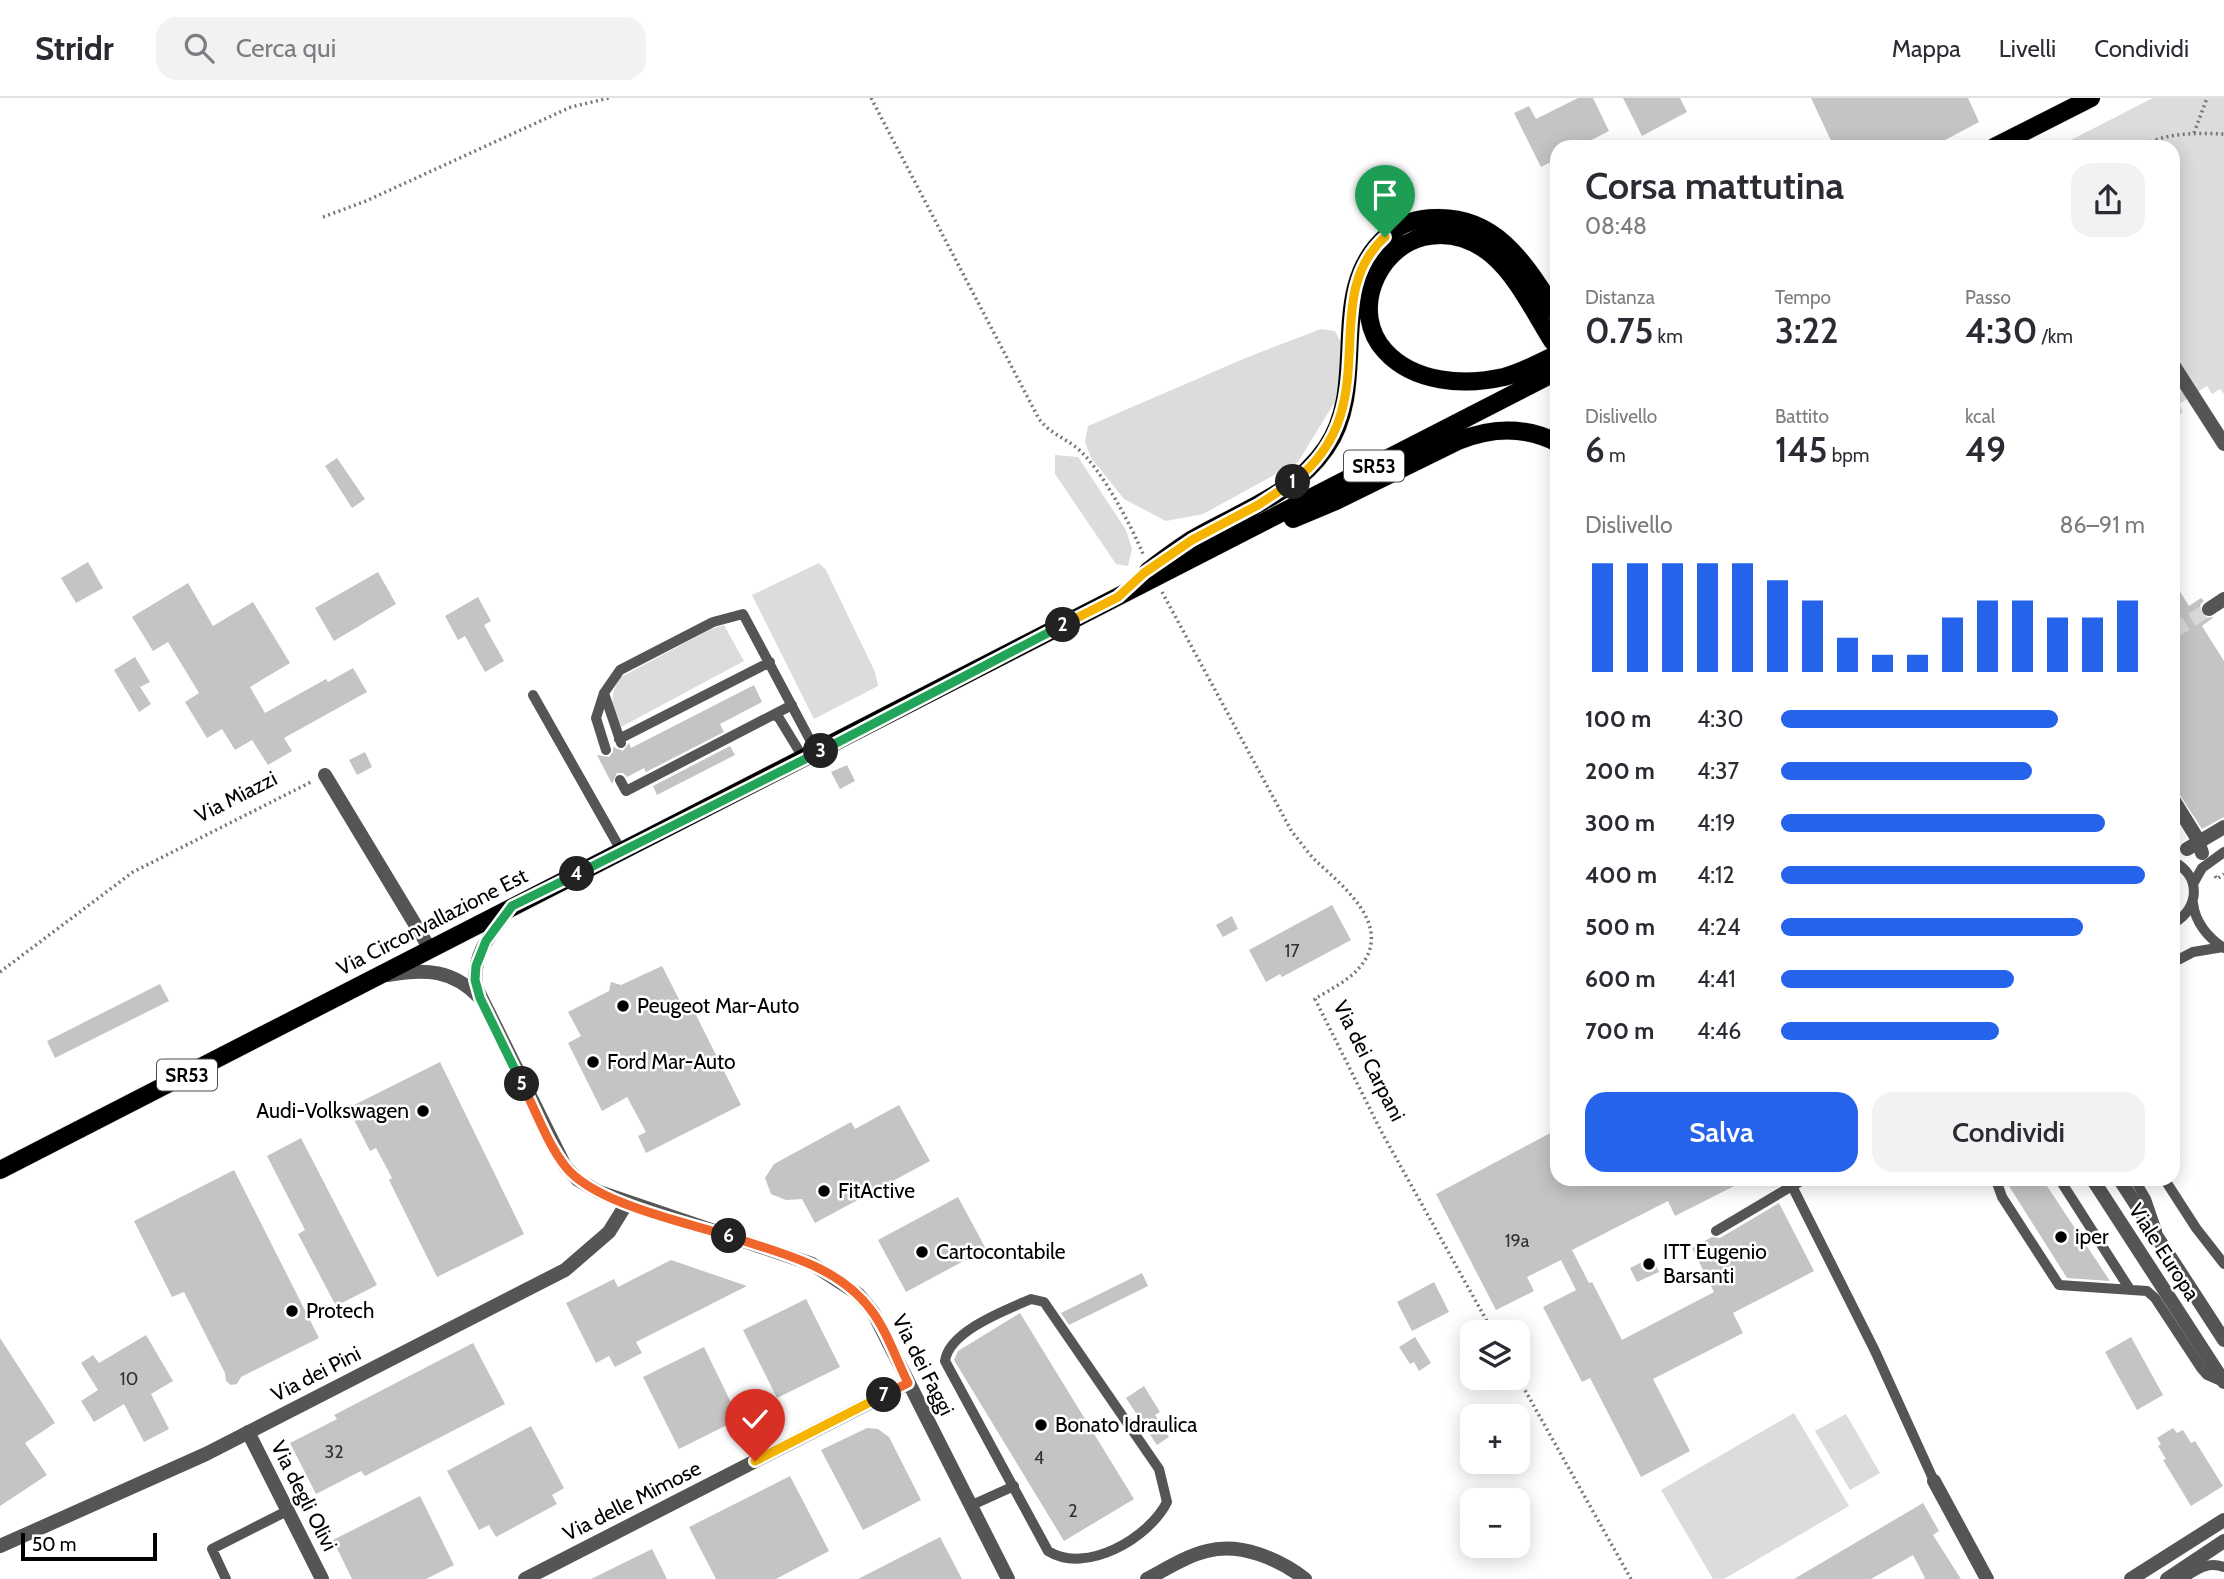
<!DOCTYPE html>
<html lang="it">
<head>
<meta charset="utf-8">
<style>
  body { margin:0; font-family:Cabin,sans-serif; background:#f2f2f3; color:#2b2b33; height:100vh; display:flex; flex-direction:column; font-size:26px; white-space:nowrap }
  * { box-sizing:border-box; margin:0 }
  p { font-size:23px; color:#7c7c81 }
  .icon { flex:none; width:38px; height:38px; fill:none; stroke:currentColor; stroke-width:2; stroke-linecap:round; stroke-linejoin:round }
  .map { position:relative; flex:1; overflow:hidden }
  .drawer { position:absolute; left:1550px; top:42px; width:630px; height:1046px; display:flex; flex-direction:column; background:#fff; border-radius:21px; box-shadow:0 4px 18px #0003 }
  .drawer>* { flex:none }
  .buttons { position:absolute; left:1460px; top:1222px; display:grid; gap:14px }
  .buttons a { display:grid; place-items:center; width:70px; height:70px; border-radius:14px; background:#fff; box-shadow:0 4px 18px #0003; font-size:35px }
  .scale { position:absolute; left:21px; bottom:18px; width:136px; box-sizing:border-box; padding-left:7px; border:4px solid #000; border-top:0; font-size:19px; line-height:24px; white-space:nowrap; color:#000; -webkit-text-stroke:5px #fff; paint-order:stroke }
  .pin { position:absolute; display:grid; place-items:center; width:60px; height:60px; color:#fff; margin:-72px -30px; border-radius:50% 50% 50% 0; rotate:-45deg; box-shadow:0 0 7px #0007 }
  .pin .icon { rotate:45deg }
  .km { position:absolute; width:35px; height:35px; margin:-18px; border-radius:50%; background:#222; color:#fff; font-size:19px; line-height:35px; text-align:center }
  .round { display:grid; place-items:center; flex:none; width:74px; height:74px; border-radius:21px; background:#f2f2f3 }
  .overview { display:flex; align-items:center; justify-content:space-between; height:119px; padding:0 35px }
  h1 { font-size:38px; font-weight:600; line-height:52px }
  .metrics { display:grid; grid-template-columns:repeat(3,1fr); gap:10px; height:119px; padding:7px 35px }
  .metrics div { display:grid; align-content:center }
  .metrics b { font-size:35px; font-weight:600 }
  .metrics small { font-size:19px; font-weight:400 }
  .metrics p { font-size:19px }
  .chart { height:196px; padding:14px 35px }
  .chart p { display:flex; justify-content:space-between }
  .chart svg { width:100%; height:126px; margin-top:7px; stroke:#2563eb; stroke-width:6 }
  .button { display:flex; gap:14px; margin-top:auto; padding:14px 35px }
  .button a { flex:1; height:80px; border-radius:21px; background:#2563eb; color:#fff; font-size:28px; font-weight:600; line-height:80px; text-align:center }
  .button a+a { background:#f2f2f3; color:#2b2b33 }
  ul { padding:0 35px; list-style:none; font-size:23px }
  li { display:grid; grid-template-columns:112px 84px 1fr; align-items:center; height:52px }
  li i { height:18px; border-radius:9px; background:#2563eb }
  header { display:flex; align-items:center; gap:42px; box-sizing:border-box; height:98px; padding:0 35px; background:#fff; border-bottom:2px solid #e1e1e2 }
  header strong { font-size:33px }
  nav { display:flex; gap:38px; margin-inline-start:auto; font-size:24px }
  .search { width:490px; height:63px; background:#f2f2f3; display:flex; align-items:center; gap:18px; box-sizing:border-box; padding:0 24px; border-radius:21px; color:#7c7c81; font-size:26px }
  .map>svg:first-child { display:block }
  .green { fill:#dcdcdc }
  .building { fill:#c4c4c4 }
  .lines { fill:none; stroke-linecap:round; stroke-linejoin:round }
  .pedestrian-tunnel { stroke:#d9d9d9; stroke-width:14; stroke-dasharray:14 7; stroke-linecap:butt }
  .primary-casing { stroke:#dbdbdb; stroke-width:19 }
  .path { stroke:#777; stroke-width:3.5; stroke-dasharray:2 3.5; stroke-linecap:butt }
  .service { stroke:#555; stroke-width:10 }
  .pedestrian { stroke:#555; stroke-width:14 }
  .minor { stroke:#555; stroke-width:14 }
  .tertiary { stroke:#555; stroke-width:14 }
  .primary { stroke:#000; stroke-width:18 }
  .split-1-casing { stroke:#fff; stroke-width:14 }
  .split-2-casing { stroke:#fff; stroke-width:14 }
  .split-3-casing { stroke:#fff; stroke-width:14 }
  .split-4-casing { stroke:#fff; stroke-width:14 }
  .split-5-casing { stroke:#fff; stroke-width:14 }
  .split-6-casing { stroke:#fff; stroke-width:14 }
  .split-7-casing { stroke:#fff; stroke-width:14 }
  .split-8-casing { stroke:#fff; stroke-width:14 }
  .split-1 { stroke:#f5b400; stroke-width:9 }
  .split-2 { stroke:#f5b400; stroke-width:9 }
  .split-3 { stroke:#22a559; stroke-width:9 }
  .split-4 { stroke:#22a559; stroke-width:9 }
  .split-5 { stroke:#22a559; stroke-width:9 }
  .split-6 { stroke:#f0652b; stroke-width:9 }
  .split-7 { stroke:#f0652b; stroke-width:9 }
  .split-8 { stroke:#f5b400; stroke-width:9 }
  .poi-dot { fill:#000; stroke:#fff; stroke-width:2.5 }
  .labels { text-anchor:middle; stroke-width:5; stroke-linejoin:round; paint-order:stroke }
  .number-label { font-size:18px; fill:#313131 }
  .shield { fill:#fff; stroke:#4c4c4c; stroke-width:2 }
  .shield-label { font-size:19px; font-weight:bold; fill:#000 }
  .street-label { font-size:21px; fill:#000; stroke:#fff }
  .poi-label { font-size:21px; fill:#000; stroke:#fff; text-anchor:start }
</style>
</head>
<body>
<header>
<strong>Stridr</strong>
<div class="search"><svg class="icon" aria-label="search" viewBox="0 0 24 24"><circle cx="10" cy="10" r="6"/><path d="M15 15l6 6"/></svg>Cerca qui</div>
<nav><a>Mappa</a><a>Livelli</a><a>Condividi</a></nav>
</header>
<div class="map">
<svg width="2224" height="1481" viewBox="0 0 2224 1481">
  <rect width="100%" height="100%" fill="#fff"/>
  <!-- green -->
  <path class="green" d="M2153,0H2224V296L2220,291L2212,296L2207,288L2179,306L2183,314L2175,319L2180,327L2174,332V49H2057Z
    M1321,231L1335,233L1341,245L1339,297L1298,364L1203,416L1166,423L1124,401L1091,360L1085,344L1088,328L1248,259Z
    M1055,357L1078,359L1126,432L1132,451L1128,468L1116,466L1055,376Z
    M819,465L826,472L875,574L878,588L814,621L752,497Z
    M724,527L744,563L621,629C612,610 608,597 621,579L711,531Z
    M1794,1315L1849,1408L1724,1481H1713L1661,1392Z
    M1846,1316L1880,1375L1850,1392L1815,1333Z"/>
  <!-- building -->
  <path class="building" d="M1578,0H1593L1609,33L1578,49H1558V60L1541,69L1514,15L1529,8L1536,21Z
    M1623,0H1680L1687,14L1642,38Z
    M1811,0H1968L1979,24L1932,49H1834Z
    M337,360L365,401L352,410L325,368Z
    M88,464L103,490L76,505L61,480Z
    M378,474L396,506L334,543L315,510Z
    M2174,484L2189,508L2201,500L2204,503L2200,507L2201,516L2205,520L2214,519L2202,528L2224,563V719L2202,731L2174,688Z
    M188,485L213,528L253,504L290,565L250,589L265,615L326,581L328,584L353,570L367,594L284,640L292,653L268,667L252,642L235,652L222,631L207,640L185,604L199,595L168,544L153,553L132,519Z
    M478,499L491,523L484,527L504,563L485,574L465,538L458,542L445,518Z
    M135,559L150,584L140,589L151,606L139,614L114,572Z
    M754,587L762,604L720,626L724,634L646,674L644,670L627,679L623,675H617L612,686L597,657L609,659L613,654V649L623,653L629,645L631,650Z
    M730,648L735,657L657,697L653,688Z
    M365,654L372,669L357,677L349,662Z
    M847,667L855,683L840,691L831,674Z
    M1332,807L1351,842L1282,879L1280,876L1266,884L1249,852Z
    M1232,818L1238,831L1223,839L1216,827Z
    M662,868L687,917L694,913L741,1007L646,1055L638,1038L646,1034L627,999L602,1013L568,945L581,938L568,914L609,893L611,884L621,887Z
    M160,886L169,903L55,960L47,943Z
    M440,964L524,1136L437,1179L389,1082L392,1080L376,1050L370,1053L348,1010Z
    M899,1007L930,1063L815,1125L802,1101L786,1102L771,1096L765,1080L774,1066L851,1024L855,1031Z
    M1558,1031V1082H1746L1675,1118L1668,1103L1572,1152L1589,1185L1592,1184L1622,1242L1714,1194L1692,1150L1712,1139L1720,1140L1779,1105L1814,1173L1733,1215L1743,1235L1653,1281L1690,1353L1641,1379L1590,1280L1582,1284L1543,1209L1576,1192L1561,1162L1527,1179L1534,1193L1496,1212L1436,1096Z
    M301,1040L377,1187L336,1208L298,1136L305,1132L267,1058Z
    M234,1072L319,1240L241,1279L237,1286L231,1287L226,1283L225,1275L184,1194L172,1199L134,1123Z
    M2020,1082H2043L2110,1183L2067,1180L2009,1088Z
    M958,1099L986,1151L906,1194L878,1142Z
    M1652,1159L1659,1174L1637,1184L1630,1170Z
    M671,1162L747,1188L636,1244L642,1255L615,1269L609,1258L596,1265L566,1205L614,1181L618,1189Z
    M1142,1175L1148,1188L1069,1227L1061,1215Z
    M1434,1184L1449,1214L1412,1233L1397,1204Z
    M806,1201L840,1269L777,1300L743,1232Z
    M1020,1215L1134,1401L1064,1443L954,1262L958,1253Z
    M146,1237L173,1283L151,1296L169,1331L144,1344L124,1306L94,1324L81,1303L98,1292L81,1265L93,1257L99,1265Z
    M1415,1239L1431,1265L1419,1273L1414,1264L1410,1266L1399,1249Z
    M2131,1239L2163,1297L2137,1312L2105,1254Z
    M0,1240L55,1325L25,1345L47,1377L0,1408Z
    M473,1245L505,1306L365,1378L361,1373L316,1396L290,1345L337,1321L334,1317Z
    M704,1249L739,1321L679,1351L643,1279Z
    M1144,1288L1160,1314L1155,1317L1169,1339L1157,1347L1126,1300Z
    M531,1328L564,1390L552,1397L557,1406L496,1439L489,1427L479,1432L447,1373Z
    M867,1330L878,1331L889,1339L921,1402L863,1432L821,1352Z
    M2173,1330L2177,1335L2183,1332L2191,1345L2195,1343L2223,1388L2191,1408L2163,1362L2166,1361L2158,1348L2161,1346L2157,1340Z
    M790,1378L829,1453L776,1481H716L689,1429Z
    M420,1398L454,1467L426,1481H352L333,1442Z
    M1923,1405L1939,1433L1933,1437L1961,1481H1923L1925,1480L1913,1457L1871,1481H1794Z
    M940,1439L962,1481H858Z
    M652,1451L667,1481H591Z"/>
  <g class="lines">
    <!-- pedestrian-tunnel -->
    <path class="pedestrian-tunnel" d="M2174,533L2209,511"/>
    <defs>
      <path id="primary" d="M1994,49L2091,0
        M1553,244C1535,216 1518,179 1492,157C1472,140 1449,133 1423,139C1376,151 1350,215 1385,253C1414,285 1464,288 1504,279C1523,274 1540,264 1558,256
        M1293,421L1336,403L1458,343C1492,329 1525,328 1558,345
        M1148,473C1162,462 1176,452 1191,442C1238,414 1294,397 1326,350C1371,286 1324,190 1388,137C1401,125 1419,120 1437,120C1500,119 1527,170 1558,217
        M0,1072L1558,273"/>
    </defs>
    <!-- primary casing -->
    <use href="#primary" class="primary-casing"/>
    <!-- path -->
    <path class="path" d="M871,0L1039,321C1051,336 1063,339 1077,350C1101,370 1131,427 1143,456
      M2194,35L2207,0
      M2141,49C2165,34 2197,35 2224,36
      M323,119L366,103L571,9L609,0
      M1162,494L1292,734C1300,743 1307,754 1316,763C1344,789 1395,829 1359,870C1348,883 1329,892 1315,901L1381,1033L1493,1234
      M2215,778L2217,781L2224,776
      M0,874L133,774L311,684
      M1517,1278L1631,1481"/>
    <!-- service -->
    <path class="service" d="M604,595L621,645
      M533,597L622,754
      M774,617L779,620L804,661
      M619,641L770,564
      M606,652L596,620L604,595L620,572L713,524L743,516L817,655
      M620,682L626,693L792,607
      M2174,764C2201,778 2200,810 2174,825
      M2193,786L2202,770L2224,754
      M2193,805C2195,824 2208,840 2224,850
      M2174,845V863
      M2174,864L2193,854L2223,849
      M1803,1082L1792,1088L1875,1253L1934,1383
      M1996,1082L2002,1099L2059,1187L2147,1193L2155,1200L2201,1270L2207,1277L2223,1284
      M2060,1082L2129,1190
      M2135,1082L2146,1101L2157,1133
      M2165,1082L2196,1130L2224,1166
      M1716,1133L1792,1088
      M1031,1201L1044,1204L1159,1371L1167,1404C1149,1440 1086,1477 1048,1453L945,1263C949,1233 1006,1212 1031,1201Z
      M970,1408L1014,1388
      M226,1481L212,1451L287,1413
      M2182,1481C2196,1472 2207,1463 2224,1469"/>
    <!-- pedestrian -->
    <path class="pedestrian" d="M2174,268L2224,346
      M2209,511L2224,501
      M2174,703L2197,740L2202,755
      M2187,751L2224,729"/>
    <!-- minor -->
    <path class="minor" d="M325,677L430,851
      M509,812C491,835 471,858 476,889L565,1068L578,1082L599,1094L812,1166L858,1196L873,1214L1008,1481
      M389,877C425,870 453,872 479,899
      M248,1334L322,1481
      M1934,1383L1987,1481
      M0,1448L206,1356L565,1172L609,1134L627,1105
      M525,1481L908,1285
      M1147,1481C1166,1471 1186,1458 1207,1453C1240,1444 1279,1461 1305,1481"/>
    <!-- tertiary -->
    <path class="tertiary" d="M2093,1082L2224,1284
      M2120,1082L2224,1242
      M2131,1481L2224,1422
      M2167,1481L2224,1443"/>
    <!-- primary -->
    <use href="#primary" class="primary"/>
  </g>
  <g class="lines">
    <defs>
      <path id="split-1" d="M1293,384C1390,310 1315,202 1385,139"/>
      <path id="split-2" d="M1063,527L1118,499L1144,475L1192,442L1258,407L1293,384"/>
      <path id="split-3" d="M821,653L1063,527"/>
      <path id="split-4" d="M577,776L821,653"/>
      <path id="split-5" d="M522,986L480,900L475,882L476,868L486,843L512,808L577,776"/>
      <path id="split-6" d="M522,986C536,1013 547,1045 565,1068C593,1105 684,1124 729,1138"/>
      <path id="split-7" d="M729,1138C779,1155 838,1167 871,1212C887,1233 896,1261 908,1285L884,1297"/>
      <path id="split-8" d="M755,1363L884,1297"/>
    </defs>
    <!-- split-1 casing -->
    <use href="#split-1" class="split-1-casing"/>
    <!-- split-2 casing -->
    <use href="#split-2" class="split-2-casing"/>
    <!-- split-3 casing -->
    <use href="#split-3" class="split-3-casing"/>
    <!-- split-4 casing -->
    <use href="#split-4" class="split-4-casing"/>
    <!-- split-5 casing -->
    <use href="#split-5" class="split-5-casing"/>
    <!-- split-6 casing -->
    <use href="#split-6" class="split-6-casing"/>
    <!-- split-7 casing -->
    <use href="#split-7" class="split-7-casing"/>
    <!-- split-8 casing -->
    <use href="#split-8" class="split-8-casing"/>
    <!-- split-1 -->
    <use href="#split-1" class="split-1"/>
    <!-- split-2 -->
    <use href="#split-2" class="split-2"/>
    <!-- split-3 -->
    <use href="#split-3" class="split-3"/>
    <!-- split-4 -->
    <use href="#split-4" class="split-4"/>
    <!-- split-5 -->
    <use href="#split-5" class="split-5"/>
    <!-- split-6 -->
    <use href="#split-6" class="split-6"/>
    <!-- split-7 -->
    <use href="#split-7" class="split-7"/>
    <!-- split-8 -->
    <use href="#split-8" class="split-8"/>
  </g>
  <!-- markers -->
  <g class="poi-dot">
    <circle cx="623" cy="908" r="7"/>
    <circle cx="593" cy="964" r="7"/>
    <circle cx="423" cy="1013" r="7"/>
    <circle cx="824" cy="1093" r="7"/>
    <circle cx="2061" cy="1139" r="7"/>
    <circle cx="922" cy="1154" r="7"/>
    <circle cx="1649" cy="1166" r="7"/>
    <circle cx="292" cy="1213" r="7"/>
    <circle cx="1041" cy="1327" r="7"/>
  </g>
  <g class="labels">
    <!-- number labels -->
    <g class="number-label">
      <text x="1292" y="859">17</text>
      <text x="1517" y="1149">19a</text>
      <text x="129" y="1287">10</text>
      <text x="334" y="1360">32</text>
      <text x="1039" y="1366">4</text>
      <text x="1073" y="1419">2</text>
    </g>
    <!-- shield labels -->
    <g class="shield">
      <rect x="1344" y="352.5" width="60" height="31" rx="5"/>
      <rect x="157" y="961.5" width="60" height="31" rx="5"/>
    </g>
    <g class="shield-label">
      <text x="1374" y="375">SR53</text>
      <text x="187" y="984">SR53</text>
    </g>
    <!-- street labels -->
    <g class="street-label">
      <text transform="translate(236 699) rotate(-27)" y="7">Via Miazzi</text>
      <text transform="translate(432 824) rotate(-27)" y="7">Via Circonvallazione Est</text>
      <text transform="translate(1369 963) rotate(63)" y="7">Via dei Carpani</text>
      <text transform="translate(2164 1154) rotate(57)" y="7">Viale Europa</text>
      <text transform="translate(923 1267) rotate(63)" y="7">Via dei Faggi</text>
      <text transform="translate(316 1276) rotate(-27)" y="7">Via dei Pini</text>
      <text transform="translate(304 1398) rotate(63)" y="7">Via degli Olivi</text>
      <text transform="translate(632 1403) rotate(-27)" y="7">Via delle Mimose</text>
    </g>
    <!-- poi labels -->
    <g class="poi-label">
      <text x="637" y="915">Peugeot Mar-Auto</text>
      <text x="607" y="971">Ford Mar-Auto</text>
      <text x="409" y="1020" text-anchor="end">Audi-Volkswagen</text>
      <text x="838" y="1100">FitActive</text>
      <text x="2075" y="1146">iper</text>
      <text x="936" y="1161">Cartocontabile</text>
      <text x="1663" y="1161">ITT Eugenio<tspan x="1663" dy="24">Barsanti</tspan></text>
      <text x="306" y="1220">Protech</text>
      <text x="1055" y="1334">Bonato Idraulica</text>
    </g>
  </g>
</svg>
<div class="buttons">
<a><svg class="icon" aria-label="layers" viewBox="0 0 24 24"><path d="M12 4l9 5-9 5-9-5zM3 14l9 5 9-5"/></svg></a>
<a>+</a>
<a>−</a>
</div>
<div class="scale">50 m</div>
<div class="pin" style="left:1385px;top:139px;background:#1e9e55"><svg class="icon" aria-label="arrive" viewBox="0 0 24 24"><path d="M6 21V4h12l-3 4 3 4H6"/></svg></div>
<div class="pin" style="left:755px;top:1363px;background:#d93025"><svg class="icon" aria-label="check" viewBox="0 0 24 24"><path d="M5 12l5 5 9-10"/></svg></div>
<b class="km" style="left:1293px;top:384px">1</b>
<b class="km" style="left:1063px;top:527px">2</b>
<b class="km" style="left:821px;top:653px">3</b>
<b class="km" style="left:577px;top:776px">4</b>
<b class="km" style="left:522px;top:986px">5</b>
<b class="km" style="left:729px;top:1138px">6</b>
<b class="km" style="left:884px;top:1297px">7</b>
<section class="drawer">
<div class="overview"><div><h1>Corsa mattutina</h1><p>08:48</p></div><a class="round"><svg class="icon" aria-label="share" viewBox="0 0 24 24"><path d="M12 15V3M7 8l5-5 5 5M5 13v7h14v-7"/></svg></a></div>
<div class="metrics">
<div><p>Distanza</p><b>0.75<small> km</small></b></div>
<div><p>Tempo</p><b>3:22</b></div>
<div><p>Passo</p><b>4:30<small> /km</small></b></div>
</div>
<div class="metrics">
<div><p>Dislivello</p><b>6<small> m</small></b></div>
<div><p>Battito</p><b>145<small> bpm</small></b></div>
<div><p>kcal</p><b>49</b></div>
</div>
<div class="chart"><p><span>Dislivello</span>86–91 m</p>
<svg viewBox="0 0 160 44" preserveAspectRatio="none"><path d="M5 44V6M15 44V6M25 44V6M35 44V6M45 44V6M55 44V12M65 44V19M75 44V32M85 44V38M95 44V38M105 44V25M115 44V19M125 44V19M135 44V25M145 44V25M155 44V19"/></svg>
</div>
<ul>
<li><b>100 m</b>4:30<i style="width:76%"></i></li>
<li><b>200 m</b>4:37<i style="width:69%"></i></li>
<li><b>300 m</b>4:19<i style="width:89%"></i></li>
<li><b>400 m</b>4:12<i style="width:100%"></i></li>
<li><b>500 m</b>4:24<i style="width:83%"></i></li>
<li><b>600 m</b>4:41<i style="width:64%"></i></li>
<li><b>700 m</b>4:46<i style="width:60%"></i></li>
</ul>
<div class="button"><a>Salva</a><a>Condividi</a></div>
</section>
</div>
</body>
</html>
